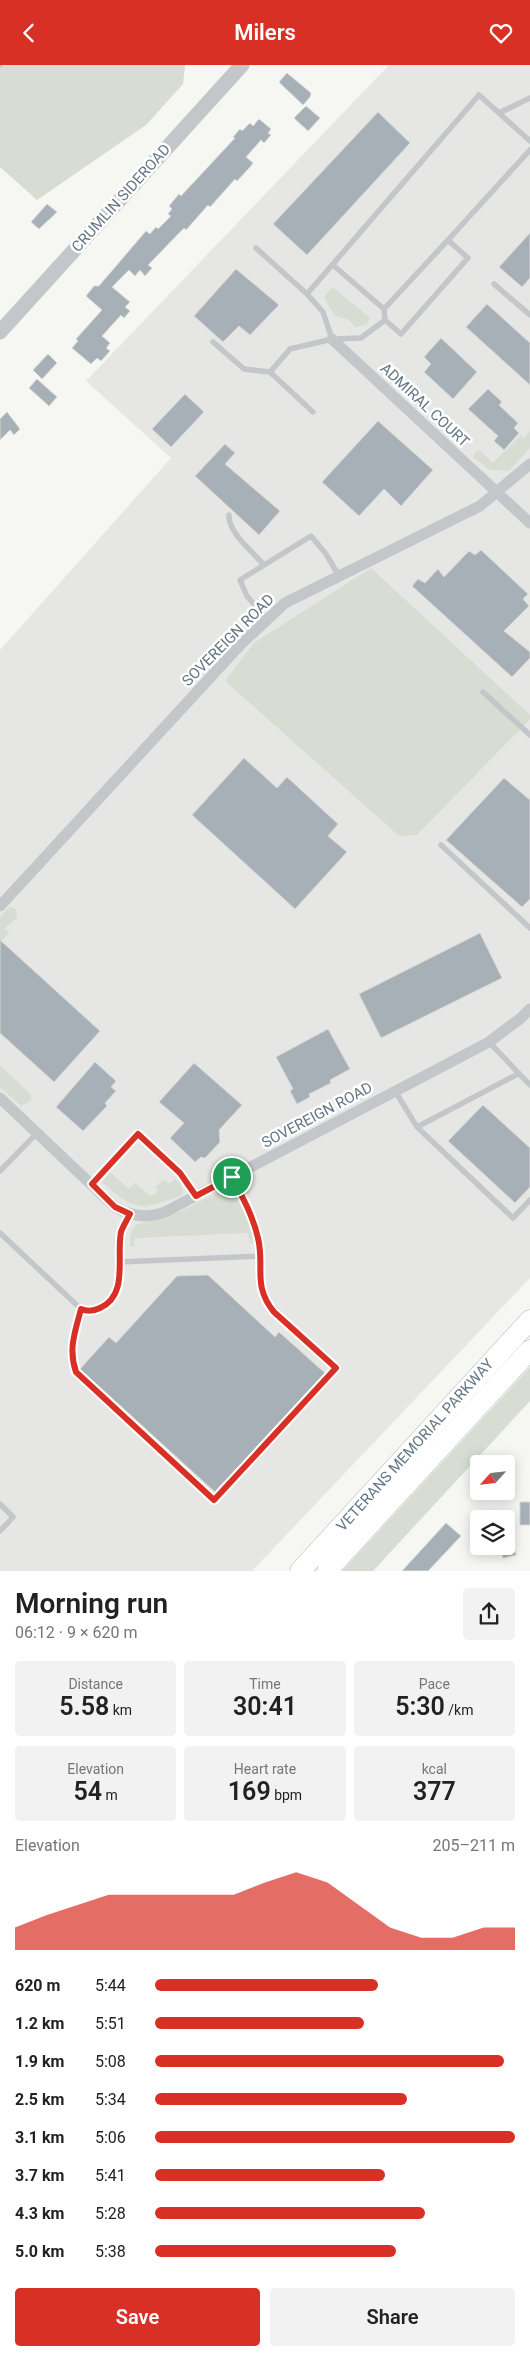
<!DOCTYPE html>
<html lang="en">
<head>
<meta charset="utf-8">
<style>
  body { margin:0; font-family:Roboto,sans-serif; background:#f2f2f2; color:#222; height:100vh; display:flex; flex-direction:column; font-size:19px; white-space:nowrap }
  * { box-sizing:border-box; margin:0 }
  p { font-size:16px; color:#767676 }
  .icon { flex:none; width:28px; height:28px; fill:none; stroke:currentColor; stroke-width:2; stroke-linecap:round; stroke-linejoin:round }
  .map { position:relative; height:1506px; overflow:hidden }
  .details { display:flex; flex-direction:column; background:#fff; flex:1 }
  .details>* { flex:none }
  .needle { width:32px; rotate:243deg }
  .buttons { position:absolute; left:470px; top:1390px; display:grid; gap:10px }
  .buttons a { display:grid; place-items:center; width:45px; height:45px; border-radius:5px; background:#fff; box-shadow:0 2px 12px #0003; font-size:25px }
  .pin { position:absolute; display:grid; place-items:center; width:42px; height:42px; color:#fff; margin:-21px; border:2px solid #fff; border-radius:50%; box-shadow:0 1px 5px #0007 }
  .round { display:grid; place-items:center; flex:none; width:52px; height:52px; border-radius:5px; background:#f2f2f2 }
  .summary { display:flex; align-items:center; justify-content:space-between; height:85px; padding:0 15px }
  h1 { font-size:28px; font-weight:600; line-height:38px }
  .figures { display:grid; grid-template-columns:repeat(3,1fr); gap:8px; height:85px; padding:5px 15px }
  .figures div { display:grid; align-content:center; border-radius:5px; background:#f2f2f2; text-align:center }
  .figures b { font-size:25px; font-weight:600 }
  .figures small { font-size:14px; font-weight:400 }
  .figures p { font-size:14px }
  .chart { height:140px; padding:10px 15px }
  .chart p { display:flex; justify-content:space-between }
  .chart svg { width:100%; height:90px; margin-top:5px; fill:#d93025; opacity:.7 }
  .primary-button { display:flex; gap:10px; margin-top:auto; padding:10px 15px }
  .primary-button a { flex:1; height:58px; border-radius:5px; background:#d93025; color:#fff; font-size:20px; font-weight:600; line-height:58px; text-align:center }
  .primary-button a+a { background:#f2f2f2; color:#222 }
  ul { padding:0 15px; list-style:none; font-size:16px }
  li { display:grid; grid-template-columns:80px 60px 1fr; align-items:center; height:38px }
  li i { height:12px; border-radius:6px; background:#d93025 }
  header { display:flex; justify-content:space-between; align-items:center; height:65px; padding:0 15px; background:#d93025; color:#fff; font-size:22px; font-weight:600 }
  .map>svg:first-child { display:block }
  .built { fill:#e6e7e5 }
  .green { fill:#d7ddd3 }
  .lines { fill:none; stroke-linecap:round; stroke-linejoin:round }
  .stream { stroke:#b7c5c9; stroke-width:3 }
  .building { fill:#a6b0b6; stroke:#d7d7d5 }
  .trunk-casing { stroke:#b5b9bc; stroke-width:21 }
  .service { stroke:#c3c7ca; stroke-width:5.5 }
  .minor { stroke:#c3c7ca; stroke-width:11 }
  .tertiary { stroke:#c3c7ca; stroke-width:15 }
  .trunk { stroke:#fff; stroke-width:20 }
  .route-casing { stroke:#fff; stroke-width:10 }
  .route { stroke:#d93025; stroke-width:6 }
  .labels { text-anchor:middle; stroke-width:5; stroke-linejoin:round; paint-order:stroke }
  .street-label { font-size:15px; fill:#637685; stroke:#fff }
</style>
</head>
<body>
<header><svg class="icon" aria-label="back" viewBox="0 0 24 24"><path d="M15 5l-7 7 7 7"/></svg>Milers<svg class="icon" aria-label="heart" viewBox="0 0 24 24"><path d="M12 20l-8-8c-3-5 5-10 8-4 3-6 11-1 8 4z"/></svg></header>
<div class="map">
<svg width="530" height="1506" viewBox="0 0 530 1506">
  <rect width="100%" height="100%" fill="#f6f6f2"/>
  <!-- built -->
  <path class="built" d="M389,0H530V1213L252,1506H0V585L171,393L86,316Z"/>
  <!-- green -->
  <path class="green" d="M0,0H185L183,19L146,60L37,135L0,102Z
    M333,222L370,253L367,259L356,262L347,254L335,251L324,232Z
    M530,366V383L509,406L490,405L473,392L478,384L493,398L521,370L524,373Z
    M371,503L530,650V654L417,770L399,771L225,616L254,578Z
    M9,842L16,844L17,853L5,863L9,868L0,878V852Z
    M0,1000L30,1029L32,1035L21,1041L0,1022Z
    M110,1107L129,1124L135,1118L149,1130H154L158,1125L155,1122L163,1115L169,1119L175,1114L180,1118L183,1126L181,1131C139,1145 136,1147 102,1117Z
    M225,1124L236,1130L252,1163L253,1178L250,1177L248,1168L135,1173L134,1182L130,1181L131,1168L136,1160L181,1146Z
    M530,1302V1336L373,1506H342Z"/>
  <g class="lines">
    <!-- stream -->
    <path class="stream" d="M0,1L1,0"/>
  </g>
  <!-- building -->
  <path class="building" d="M287,8L311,28L310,32L303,40L279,17Z
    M306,41L320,53L308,66L294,53Z
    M378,47L410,78L307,190L273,159Z
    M259,54L271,64L268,68L271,70L264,78L261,75L246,92L253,98L250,102L237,116L235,114L210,142L208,140L186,165L184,163L148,200L152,203L145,211L140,205L135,211L129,205L112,222L130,237L125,242L130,246L124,253L121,250L102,271L110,278L106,283L110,286L101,296L97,293L91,299L72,283L78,276L76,274L102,245L86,231L94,221H99L146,166L150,169L156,162L158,164L171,151L168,149L172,144L169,141L179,129L181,131L235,73L233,72L240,64L242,66L250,58L253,61Z
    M47,139L57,147L39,164L31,157Z
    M530,168V213L522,222L499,202Z
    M236,204L279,240L250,270L239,261L223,277L194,251Z
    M487,239L530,278V320L466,262Z
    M441,273L477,307L453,334L424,307L431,299L424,292Z
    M48,289L57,298L42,314L33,305Z
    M37,314L57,332L49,341L29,323Z
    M488,324L502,337L499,340L518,358L514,363L519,368L504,385L494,376L498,371L468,344Z
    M185,329L204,347L171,382L152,364Z
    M7,347L20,364L14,370L10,365L0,375V354Z
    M378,356L433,405L401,441L384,424L359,451L322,417Z
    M225,379L235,388L225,399L280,446L259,470L195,411Z
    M481,485L528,529L523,534L529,541L504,566L530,587V593L512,612L412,521L418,514L425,518L438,504L444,512L469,486L475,490Z
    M244,693L277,723L287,712L338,759L328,771L347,787L295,844L192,750Z
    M504,713L530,735V834L522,842L446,775Z
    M480,868L502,913L381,973L359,929Z
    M0,875L100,966L54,1017L0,968Z
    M328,964L350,1004L330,1015L331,1018L309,1029L310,1032L297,1039L290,1026L293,1024L276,992Z
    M95,997L116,1016L111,1022L116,1026L105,1038L107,1041L83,1066L56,1042Z
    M194,998L242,1040L219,1065L220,1077L205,1093L201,1092L195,1097L170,1073L184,1058L159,1037Z
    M483,1040L530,1083V1122L515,1138L448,1076Z
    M208,1210L275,1272L279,1267L325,1308L215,1427L80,1304L109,1272L116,1278L177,1211Z
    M520,1437H530V1460H520Z
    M446,1458L461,1471L428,1506H402Z
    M513,1478L516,1490L503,1493L500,1482Z"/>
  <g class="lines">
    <defs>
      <path id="trunk" d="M300,1506L530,1255
        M327,1506L530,1285"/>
    </defs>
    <!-- trunk casing -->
    <use href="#trunk" class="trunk-casing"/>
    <!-- service -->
    <path class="service" d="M499,48L530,33
      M256,183L307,229
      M333,200L384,244L385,255
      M494,219L530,250
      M384,244L448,175
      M332,274L323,247L307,229L479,30L530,76
      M213,277L244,304L270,307
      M313,347L270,307L290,284L332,274L361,273L385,255L401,269L468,193L448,175L530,85
      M229,450C228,468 253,487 264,500
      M267,555L247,531L240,515L311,471L326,489L339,511
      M483,627L530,670
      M441,780L530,863
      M489,977L530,1020
      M395,1026L417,1062L513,1153L530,1135
      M417,1062L518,1009
      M0,1106L37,1068
      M92,1119L138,1069L180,1108L196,1131
      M0,1168L81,1244C88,1247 94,1246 100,1243C129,1230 116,1192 121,1167C123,1161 127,1155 130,1149
      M119,1197L260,1191
      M81,1244L70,1286L76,1307L214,1435L336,1303L274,1247C252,1220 265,1202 258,1173C253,1151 242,1131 232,1112
      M0,1439L13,1452L0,1466"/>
    <!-- minor -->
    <path class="minor" d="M332,274L530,458
      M0,841L241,579L285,538L480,441L530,399
      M0,1033L115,1142C132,1152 149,1154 167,1146L489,977L521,953L530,944"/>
    <!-- tertiary -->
    <path class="tertiary" d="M0,267L242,0"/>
    <!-- trunk -->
    <use href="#trunk" class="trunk"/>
  </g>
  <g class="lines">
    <defs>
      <path id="route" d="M138,1069L180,1108L196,1131L232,1112C242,1131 253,1151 258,1173C265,1202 252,1220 274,1247L336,1303L214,1435L76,1307C68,1284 75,1267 81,1244C88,1247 94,1246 100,1243C129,1230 116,1192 121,1167C123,1161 127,1155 130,1149L115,1142L92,1119Z"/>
    </defs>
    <!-- route casing -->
    <use href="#route" class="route-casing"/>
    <!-- route -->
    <use href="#route" class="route"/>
  </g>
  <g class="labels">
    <!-- street labels -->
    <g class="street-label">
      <text transform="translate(121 133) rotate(-48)" y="5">CRUMLIN SIDEROAD</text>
      <text transform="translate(425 340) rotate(43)" y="5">ADMIRAL COURT</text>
      <text transform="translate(228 575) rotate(-45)" y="5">SOVEREIGN ROAD</text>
      <text transform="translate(317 1050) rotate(-28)" y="5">SOVEREIGN ROAD</text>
      <text transform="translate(415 1380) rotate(-48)" y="5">VETERANS MEMORIAL PARKWAY</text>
    </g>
  </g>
</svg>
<div class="buttons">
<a><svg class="needle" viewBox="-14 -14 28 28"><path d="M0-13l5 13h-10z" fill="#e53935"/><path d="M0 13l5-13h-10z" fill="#767676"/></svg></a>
<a><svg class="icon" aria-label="layers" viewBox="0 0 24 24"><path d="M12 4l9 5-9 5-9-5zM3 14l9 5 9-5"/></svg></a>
</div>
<div class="pin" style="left:232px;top:1112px;background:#1e9e55"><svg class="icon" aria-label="arrive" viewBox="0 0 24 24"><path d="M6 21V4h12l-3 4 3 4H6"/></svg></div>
</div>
<section class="details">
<div class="summary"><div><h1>Morning run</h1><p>06:12 · 9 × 620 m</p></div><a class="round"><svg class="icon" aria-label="share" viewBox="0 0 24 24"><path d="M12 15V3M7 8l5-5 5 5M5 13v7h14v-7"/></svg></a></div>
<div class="figures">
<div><p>Distance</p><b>5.58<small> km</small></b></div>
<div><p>Time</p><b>30:41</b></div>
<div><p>Pace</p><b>5:30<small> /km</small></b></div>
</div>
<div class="figures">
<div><p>Elevation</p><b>54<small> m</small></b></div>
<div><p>Heart rate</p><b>169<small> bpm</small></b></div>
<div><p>kcal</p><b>377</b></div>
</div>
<div class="chart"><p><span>Elevation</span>205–211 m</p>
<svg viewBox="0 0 160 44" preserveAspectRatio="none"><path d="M0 44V33L10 27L20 22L30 17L40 17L50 17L60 17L70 17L80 11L90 6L100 11L110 22L120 33L130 38L140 38L150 33L160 33V44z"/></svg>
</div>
<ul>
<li><b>620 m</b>5:44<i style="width:62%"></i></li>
<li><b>1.2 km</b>5:51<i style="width:58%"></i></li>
<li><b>1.9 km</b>5:08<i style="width:97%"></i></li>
<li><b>2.5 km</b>5:34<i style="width:70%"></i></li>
<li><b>3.1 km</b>5:06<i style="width:100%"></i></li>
<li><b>3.7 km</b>5:41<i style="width:64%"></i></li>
<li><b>4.3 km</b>5:28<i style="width:75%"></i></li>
<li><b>5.0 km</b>5:38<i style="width:67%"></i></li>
</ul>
<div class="primary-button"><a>Save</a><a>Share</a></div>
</section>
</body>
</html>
